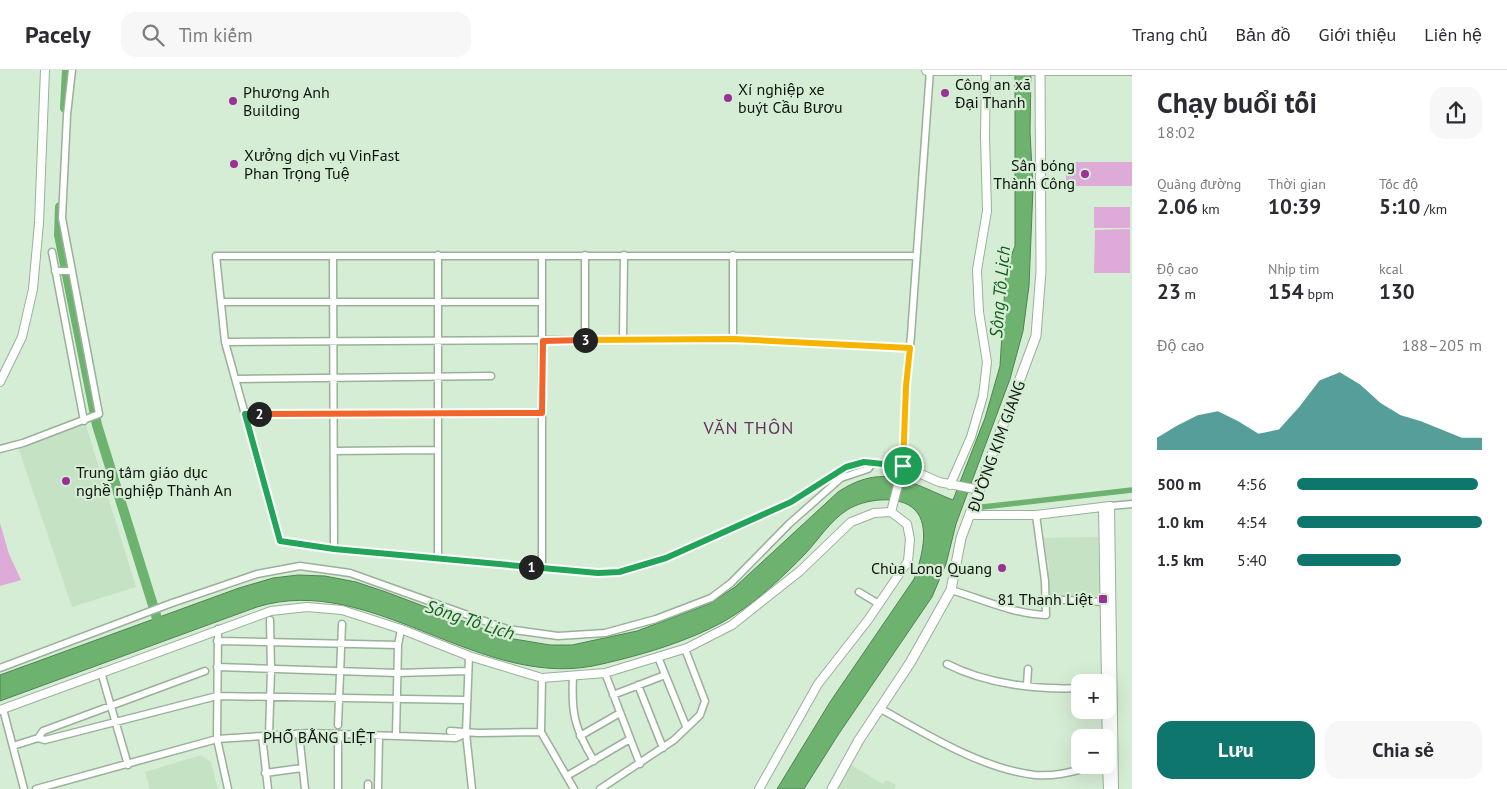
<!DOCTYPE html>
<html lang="vi">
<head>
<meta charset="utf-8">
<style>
  body { margin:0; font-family:"PT Sans",sans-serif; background:#f7f7f7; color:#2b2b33; height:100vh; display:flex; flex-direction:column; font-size:19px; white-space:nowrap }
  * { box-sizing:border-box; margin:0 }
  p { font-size:16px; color:#7c7c81 }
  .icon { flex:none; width:28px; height:28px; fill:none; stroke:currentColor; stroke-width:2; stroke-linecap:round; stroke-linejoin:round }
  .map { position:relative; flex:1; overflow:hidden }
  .drawer { display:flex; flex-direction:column; background:#fff; width:375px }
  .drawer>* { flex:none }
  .buttons { position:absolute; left:1071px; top:604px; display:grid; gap:10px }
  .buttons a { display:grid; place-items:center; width:45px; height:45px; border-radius:10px; background:#fff; box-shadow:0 5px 20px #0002; font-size:25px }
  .pin { position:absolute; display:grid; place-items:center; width:42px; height:42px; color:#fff; margin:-21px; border:2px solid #fff; border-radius:50%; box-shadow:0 1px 5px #0007 }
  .km { position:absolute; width:25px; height:25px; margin:-12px; border-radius:50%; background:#222; color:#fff; font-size:14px; line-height:25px; text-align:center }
  .round { display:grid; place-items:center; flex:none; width:52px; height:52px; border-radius:15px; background:#f7f7f7 }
  .overview { display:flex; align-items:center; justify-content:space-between; height:85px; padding:0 25px }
  h1 { font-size:28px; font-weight:600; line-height:38px }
  .stats { display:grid; grid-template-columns:repeat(3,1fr); gap:8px; height:85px; padding:5px 25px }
  .stats div { display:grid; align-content:center }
  .stats b { font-size:21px; font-weight:600 }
  .stats small { font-size:14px; font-weight:400 }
  .stats p { font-size:14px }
  .chart { height:140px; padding:10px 25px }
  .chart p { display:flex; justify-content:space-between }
  .chart svg { width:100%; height:90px; margin-top:5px; fill:#0f766e; opacity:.7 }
  .button { display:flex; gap:10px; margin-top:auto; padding:10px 25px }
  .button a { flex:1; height:58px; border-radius:15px; background:#0f766e; color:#fff; font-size:20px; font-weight:600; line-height:58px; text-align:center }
  .button a+a { background:#f7f7f7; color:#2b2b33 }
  ul { padding:0 25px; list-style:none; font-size:16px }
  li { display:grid; grid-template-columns:80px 60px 1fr; align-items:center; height:38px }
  li i { height:12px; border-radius:6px; background:#0f766e }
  header { display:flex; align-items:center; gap:30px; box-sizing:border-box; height:70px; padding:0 25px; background:#fff; border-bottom:1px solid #e1e1e2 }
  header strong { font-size:24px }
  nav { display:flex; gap:28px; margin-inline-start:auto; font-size:18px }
  .search { width:350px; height:45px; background:#f7f7f7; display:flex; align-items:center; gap:12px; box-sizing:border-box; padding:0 18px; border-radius:15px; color:#7c7c81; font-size:19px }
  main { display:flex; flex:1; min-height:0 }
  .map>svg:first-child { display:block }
  .built { fill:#c5e2c4 }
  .green { fill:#deabd9 }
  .water { fill:#6eb26f; stroke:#518352 }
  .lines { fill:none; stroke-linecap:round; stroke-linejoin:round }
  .canal { stroke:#6eb26f; stroke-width:5.5 }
  .river { stroke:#6eb26f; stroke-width:10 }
  .minor-casing { stroke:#9ab099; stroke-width:9 }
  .tertiary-casing { stroke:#9ab099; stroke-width:10 }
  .secondary-casing { stroke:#9ab099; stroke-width:11 }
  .primary-casing { stroke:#9ab099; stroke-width:12 }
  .minor { stroke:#fff; stroke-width:6 }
  .tertiary { stroke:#fff; stroke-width:8 }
  .secondary { stroke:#fff; stroke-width:9 }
  .primary { stroke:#fff; stroke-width:10 }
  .split-1-casing { stroke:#fff; stroke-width:10 }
  .split-2-casing { stroke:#fff; stroke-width:10 }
  .split-3-casing { stroke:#fff; stroke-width:10 }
  .split-4-casing { stroke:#fff; stroke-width:10 }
  .split-1 { stroke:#22a559; stroke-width:6 }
  .split-2 { stroke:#22a559; stroke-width:6 }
  .split-3 { stroke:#f0652b; stroke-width:6 }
  .split-4 { stroke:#f5b400; stroke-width:6 }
  .poi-dot { fill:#9a3295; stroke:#d6edd5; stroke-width:2 }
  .labels { text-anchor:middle; stroke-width:4.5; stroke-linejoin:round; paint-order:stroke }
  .poi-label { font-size:16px; fill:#0e150d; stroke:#d6edd5; text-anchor:start }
  .street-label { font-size:16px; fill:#0e150d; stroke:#d6edd5 }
  .water-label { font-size:18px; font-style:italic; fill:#165d1d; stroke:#d6edd5 }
  .neighbourhood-label { font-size:18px; letter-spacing:1px; fill:#663262; stroke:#d6edd5 }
</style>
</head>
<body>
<header>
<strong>Pacely</strong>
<div class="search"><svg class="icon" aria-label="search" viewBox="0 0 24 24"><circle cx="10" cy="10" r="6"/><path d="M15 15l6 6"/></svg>Tìm kiếm</div>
<nav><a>Trang chủ</a><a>Bản đồ</a><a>Giới thiệu</a><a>Liên hệ</a></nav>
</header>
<main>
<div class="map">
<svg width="1132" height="719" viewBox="0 0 1132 719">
  <rect width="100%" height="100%" fill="#d6edd5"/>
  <!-- built -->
  <path class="built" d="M85,352L136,517L72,537L18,377Z
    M1098,467L1100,529L1048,526L1046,501L1049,499L1048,490L1044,489L1042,468Z
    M201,685L211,692L218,719H150L145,702Z
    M851,695L883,714L886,710L896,715L894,719H836Z"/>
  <!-- green -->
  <path class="green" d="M1066,92H1132V116H1066Z
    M1094,137H1130V158H1094Z
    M1130,159V203H1094L1095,160Z
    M0,453L9,484L21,510L0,516Z"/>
  <!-- water -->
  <path class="water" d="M1015,0H1031L1030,62L1033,118L1029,216L1023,261L1010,309L956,454L946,494L932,527L838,665L804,719H777L830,632L914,509C921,490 931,456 915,440C900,424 864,429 847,440C830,451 819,469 806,483C782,508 753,535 723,552C686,572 642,585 602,594C482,624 373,501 257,537L0,631V605L239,518L273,508L298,505L325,506L356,512L386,522L508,568L550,575H572L637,561L709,534L735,517L838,422C884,392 908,412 953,430L985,348L1000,296L1006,199L1015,176Z"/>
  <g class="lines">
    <!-- canal -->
    <path class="canal" d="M982,437L1132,420"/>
    <!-- river -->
    <path class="river" d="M65,38L67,0
      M60,137L59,165L97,355L160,558"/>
    <defs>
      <path id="minor" d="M52,182L84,351
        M438,185V488
        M585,185V270
        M333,186L334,479
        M916,186H216L225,272L280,471L334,479L599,503L619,502L666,488L791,432L846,397L864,392L903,396L906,316L911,265L930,0
        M55,201H71
        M221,232H542
        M623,269L624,185
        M733,269V185
        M225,272L733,269L910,278
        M236,309L491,306
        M245,344L542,343
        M0,379L23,373L99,344L62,148L67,45L72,0
        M334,381L438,380
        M1110,436L1132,434
        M542,498V186
        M951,520C982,529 1013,544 1046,545L1045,511L1036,445
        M859,522L879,534
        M1045,529L1105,532
        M218,559L217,669L228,719
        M217,571L398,575
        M469,586L466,663L472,719
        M658,587L686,656
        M947,594C986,614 1037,620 1080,618
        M217,597L397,603L467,601
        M0,598L172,533L257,504L300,496L350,503L507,559L558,566L605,563L656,549L711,528L731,513L789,454L841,408L868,399L873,393
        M101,602L128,695
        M605,603L640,694
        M573,607C571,644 575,659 594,691
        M638,615L663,678
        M1027,615L1028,599
        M613,625L665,605
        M3,639L24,719
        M881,639C928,665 982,699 1035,705C1058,707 1078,700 1099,695
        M338,655L342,554
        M450,661L478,663L541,662L574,719
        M541,662L542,608
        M299,664L305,719
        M269,665L271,600L270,550
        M262,666L268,719
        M396,666L398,575L401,559
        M580,666L620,643
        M38,668L43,661L205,601
        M13,676L38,668L45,670L217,626L466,630
        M265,703L302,698
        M567,706L630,669
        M36,719L217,669L309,663L456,668L466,663
        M338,719V670L342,665
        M368,719V714
        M378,719L379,667
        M600,719L674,670L700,645L705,631L685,579"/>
      <path id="tertiary" d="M0,312L22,267L33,219L39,153L45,0
        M950,415L971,367L983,326L987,292L979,242L977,200L987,141L985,66L986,1
        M1103,437L1106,612
        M891,442L903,396L939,412L980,420
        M970,445H1036L1110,436L1114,719
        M0,640L271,541L307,537L342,540L401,559L469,586L542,608L605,603L687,578L732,555L800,501L851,452L874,443L891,442
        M1106,640L1107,668
        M1107,695L1108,719
        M759,719L818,614L868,550L908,491L910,469L907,454L891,442"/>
      <path id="secondary" d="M832,719L859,670L910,593L951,520L961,468L1036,266L1041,201L1040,0"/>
      <path id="primary" d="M927,0H1132"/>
    </defs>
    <!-- minor casing -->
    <use href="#minor" class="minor-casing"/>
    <!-- tertiary casing -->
    <use href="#tertiary" class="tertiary-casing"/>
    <!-- secondary casing -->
    <use href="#secondary" class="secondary-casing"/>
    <!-- primary casing -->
    <use href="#primary" class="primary-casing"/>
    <!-- minor -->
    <use href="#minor" class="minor"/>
    <!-- tertiary -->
    <use href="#tertiary" class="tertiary"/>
    <!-- secondary -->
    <use href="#secondary" class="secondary"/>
    <!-- primary -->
    <use href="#primary" class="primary"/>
  </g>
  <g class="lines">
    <defs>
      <path id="split-1" d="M531,497L598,503L619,502L666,488L791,432L846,397L864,392L903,396"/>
      <path id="split-2" d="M259,344H245L280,471L334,479L531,497"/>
      <path id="split-3" d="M259,344L542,343L543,271L585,270"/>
      <path id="split-4" d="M585,270L733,269L910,278L906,316L903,396"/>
    </defs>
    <!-- split-1 casing -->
    <use href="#split-1" class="split-1-casing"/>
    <!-- split-2 casing -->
    <use href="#split-2" class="split-2-casing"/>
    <!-- split-3 casing -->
    <use href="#split-3" class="split-3-casing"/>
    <!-- split-4 casing -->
    <use href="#split-4" class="split-4-casing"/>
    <!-- split-1 -->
    <use href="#split-1" class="split-1"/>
    <!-- split-2 -->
    <use href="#split-2" class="split-2"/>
    <!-- split-3 -->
    <use href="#split-3" class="split-3"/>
    <!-- split-4 -->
    <use href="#split-4" class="split-4"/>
  </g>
  <!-- markers -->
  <g class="poi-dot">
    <circle cx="945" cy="23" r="5"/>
    <circle cx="728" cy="28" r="5"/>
    <circle cx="233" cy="31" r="5"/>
    <circle cx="234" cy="94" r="5"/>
    <circle cx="1085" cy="104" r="5"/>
    <circle cx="66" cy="411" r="5"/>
    <circle cx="1002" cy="498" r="5"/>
    <rect x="1098" y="524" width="10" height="10" rx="2.5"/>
  </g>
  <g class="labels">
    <!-- poi labels -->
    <g class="poi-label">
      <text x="955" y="20">Công an xã<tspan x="955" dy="18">Đại Thanh</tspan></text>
      <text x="738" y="25">Xí nghiệp xe<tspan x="738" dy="18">buýt Cầu Bươu</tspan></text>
      <text x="243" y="28">Phương Anh<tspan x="243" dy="18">Building</tspan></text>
      <text x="244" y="91">Xưởng dịch vụ VinFast<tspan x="244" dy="18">Phan Trọng Tuệ</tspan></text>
      <text x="1075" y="101" text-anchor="end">Sân bóng<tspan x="1075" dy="18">Thành Công</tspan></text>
      <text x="76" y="408">Trung tâm giáo dục<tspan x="76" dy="18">nghề nghiệp Thành An</tspan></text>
      <text x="992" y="504" text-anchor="end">Chùa Long Quang</text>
      <text x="1093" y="535" text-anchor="end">81 Thanh Liệt</text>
    </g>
    <!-- street labels -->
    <g class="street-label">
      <text transform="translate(996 376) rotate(-70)" y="6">ĐƯỜNG KIM GIANG</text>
      <text x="319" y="673">PHỐ BẰNG LIỆT</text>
    </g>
    <!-- water labels -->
    <g class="water-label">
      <text transform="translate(1000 222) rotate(-85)" y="6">Sông Tô Lịch</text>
      <text transform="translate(470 550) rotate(18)" y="6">Sông Tô Lịch</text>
    </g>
    <!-- neighbourhood labels -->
    <g class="neighbourhood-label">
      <text x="749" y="364">VĂN THÔN</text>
    </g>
  </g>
</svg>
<div class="buttons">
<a>+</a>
<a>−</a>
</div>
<div class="pin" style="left:903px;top:396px;background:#1e9e55"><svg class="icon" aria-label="arrive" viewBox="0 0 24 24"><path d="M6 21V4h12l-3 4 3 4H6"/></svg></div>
<b class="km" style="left:531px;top:497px">1</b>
<b class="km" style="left:259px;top:344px">2</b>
<b class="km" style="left:585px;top:270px">3</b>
</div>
<section class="drawer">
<div class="overview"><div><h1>Chạy buổi tối</h1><p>18:02</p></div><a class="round"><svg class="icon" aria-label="share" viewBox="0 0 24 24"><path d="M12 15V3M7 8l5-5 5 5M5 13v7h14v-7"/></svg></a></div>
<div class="stats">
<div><p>Quãng đường</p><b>2.06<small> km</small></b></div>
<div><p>Thời gian</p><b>10:39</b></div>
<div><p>Tốc độ</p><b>5:10<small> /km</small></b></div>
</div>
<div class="stats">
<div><p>Độ cao</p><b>23<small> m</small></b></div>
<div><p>Nhịp tim</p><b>154<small> bpm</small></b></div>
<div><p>kcal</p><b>130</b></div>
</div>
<div class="chart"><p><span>Độ cao</span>188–205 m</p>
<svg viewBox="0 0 160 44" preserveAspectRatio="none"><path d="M0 44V38L10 32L20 27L30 25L40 30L50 36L60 34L70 23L80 10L90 6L100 12L110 21L120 27L130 30L140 34L150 38L160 38V44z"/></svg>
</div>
<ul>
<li><b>500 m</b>4:56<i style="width:98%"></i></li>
<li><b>1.0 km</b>4:54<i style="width:100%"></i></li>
<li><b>1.5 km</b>5:40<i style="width:56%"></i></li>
</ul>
<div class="button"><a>Lưu</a><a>Chia sẻ</a></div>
</section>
</main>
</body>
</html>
